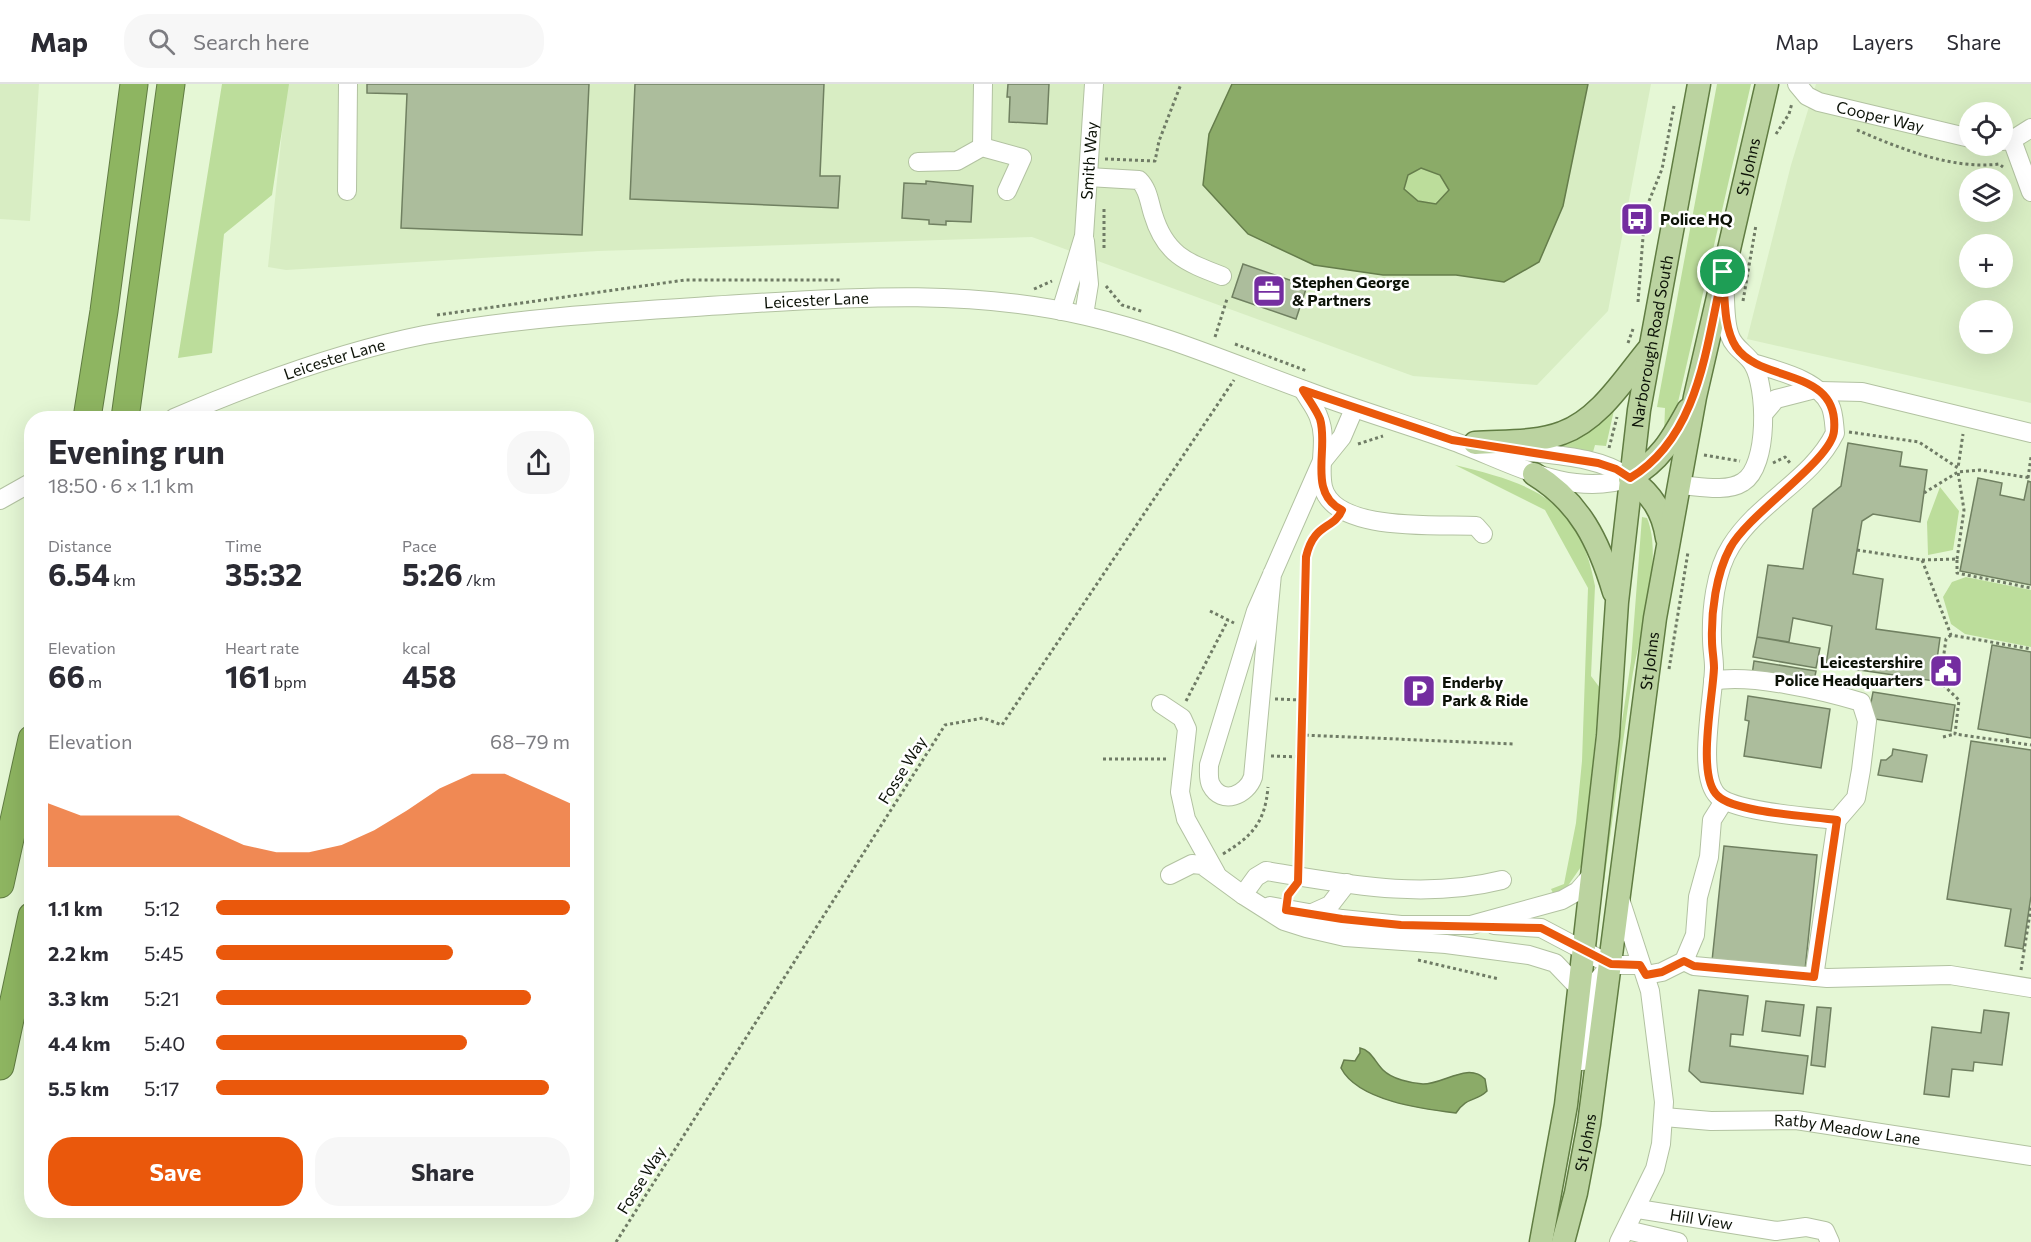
<!DOCTYPE html>
<html lang="en">
<head>
<meta charset="utf-8">
<style>
  body { margin:0; font-family:Commissioner,sans-serif; background:#f7f7f7; color:#2b2b33; height:100vh; display:flex; flex-direction:column; font-size:22px; white-space:nowrap }
  * { box-sizing:border-box; margin:0 }
  p { font-size:20px; color:#7c7c81 }
  .icon { flex:none; width:33px; height:33px; fill:none; stroke:currentColor; stroke-width:2; stroke-linecap:round; stroke-linejoin:round }
  .map { position:relative; flex:1; overflow:hidden }
  .side { position:absolute; left:24px; top:327px; width:570px; height:807px; display:flex; flex-direction:column; background:#fff; border-radius:24px; box-shadow:0 6px 24px #0002 }
  .side>* { flex:none }
  .controls { position:absolute; left:1959px; top:18px; display:grid; gap:12px }
  .controls a { display:grid; place-items:center; width:54px; height:54px; border-radius:50%; background:#fff; box-shadow:0 6px 24px #0002; font-size:30px }
  .pin { position:absolute; display:grid; place-items:center; width:51px; height:51px; color:#fff; margin:-26px; border:3px solid #fff; border-radius:50%; box-shadow:0 2px 6px #0007 }
  .round { display:grid; place-items:center; flex:none; width:63px; height:63px; border-radius:24px; background:#f7f7f7 }
  .overview { display:flex; align-items:center; justify-content:space-between; height:102px; padding:0 24px }
  h1 { font-size:33px; font-weight:700; line-height:45px }
  .metrics { display:grid; grid-template-columns:repeat(3,1fr); gap:9px; height:102px; padding:6px 24px }
  .metrics div { display:grid; align-content:center }
  .metrics b { font-size:30px; font-weight:700 }
  .metrics small { font-size:16px; font-weight:400 }
  .metrics p { font-size:16px }
  .chart { height:168px; padding:12px 24px }
  .chart p { display:flex; justify-content:space-between }
  .chart svg { width:100%; height:108px; margin-top:6px; fill:#ea580c; opacity:.7 }
  .action { display:flex; gap:12px; margin-top:auto; padding:12px 24px }
  .action a { flex:1; height:69px; border-radius:24px; background:#ea580c; color:#fff; font-size:24px; font-weight:700; line-height:69px; text-align:center }
  .action a+a { background:#f7f7f7; color:#2b2b33 }
  ul { padding:0 24px; list-style:none; font-size:20px }
  li { display:grid; grid-template-columns:96px 72px 1fr; align-items:center; height:45px }
  li i { height:15px; border-radius:8px; background:#ea580c }
  header { display:flex; align-items:center; gap:36px; box-sizing:border-box; height:84px; padding:0 30px; background:#fff; border-bottom:2px solid #e1e1e2 }
  header strong { font-size:28px }
  nav { display:flex; gap:33px; margin-inline-start:auto; font-size:21px }
  .search { width:420px; height:54px; background:#f7f7f7; display:flex; align-items:center; gap:15px; box-sizing:border-box; padding:0 21px; border-radius:24px; color:#7c7c81; font-size:22px }
  .map>svg:first-child { display:block }
  .built { fill:#d8edc3; fill-rule:evenodd }
  .green { fill:#bcdd9b }
  .water { fill:#8bab68; stroke:#657d4b; stroke-width:1.5; fill-rule:evenodd }
  .building { fill:#acbd9c; stroke:#708061; stroke-width:1.5 }
  .lines { fill:none; stroke-linecap:round; stroke-linejoin:round }
  .minor-casing { stroke:#b2c2a1; stroke-width:20 }
  .major-casing { stroke:#607c42; stroke-width:25 }
  .highway-casing { stroke:#607c42; stroke-width:29 }
  .path { stroke:#6f7b65; stroke-width:3; stroke-dasharray:3 3; stroke-linecap:butt }
  .minor { stroke:#fff; stroke-width:18 }
  .major { stroke:#bbd3a0; stroke-width:22 }
  .highway { stroke:#8eb561; stroke-width:27 }
  .route-casing { stroke:#fff; stroke-width:12 }
  .route { stroke:#ea580c; stroke-width:8 }
  .labels { text-anchor:middle; stroke-width:5; stroke-linejoin:round; paint-order:stroke }
  .street-label { font-size:16px; fill:#0c1207; stroke:#fff }
  .poi-label { font-size:16px; font-weight:bold; fill:#0c1207; stroke:#fff; text-anchor:start }
</style>
</head>
<body>
<header>
<strong>Map</strong>
<div class="search"><svg class="icon" aria-label="search" viewBox="0 0 24 24"><circle cx="10" cy="10" r="6"/><path d="M15 15l6 6"/></svg>Search here</div>
<nav><a>Map</a><a>Layers</a><a>Share</a></nav>
</header>
<div class="map">
<svg width="2031" height="1158" viewBox="0 0 2031 1158">
  <rect width="100%" height="100%" fill="#e5f7d5"/>
  <!-- built -->
  <path class="built" d="M0,0H39L30,137L0,135Z
    M287,0H1651L1608,227L1537,301L1413,292L1032,153L598,167L286,186L268,183Z
    M1816,0H2031V319L1747,255L1791,81ZM1970,28H2002V62H1970ZM1970,94H2002V128H1970ZM1970,160H2002V194H1970ZM1970,226H2002V260H1970Z"/>
  <!-- green -->
  <path class="green" d="M222,0H289L272,111L224,150L212,269L178,274Z
    M1717,0H1751L1676,327L1664,350L1665,324L1657,323Z
    M1421,84L1440,91L1449,106L1436,120L1418,117L1404,105L1408,91Z
    M1614,326L1606,362L1595,361L1593,368L1560,363V360L1581,353Z
    M1455,381C1533,400 1579,415 1595,502L1591,592L1600,604L1583,780L1567,803L1554,811L1551,805L1564,800L1576,739L1582,677L1588,504L1545,426Z
    M1940,403L1959,427L1953,466L1928,471L1927,438Z
    M1642,433L1647,434C1664,475 1639,551 1632,595C1622,663 1613,731 1604,799H1598L1631,577Z
    M1966,493L2031,506V563L1965,550L1951,540L1943,513L1952,498Z"/>
  <!-- water -->
  <path class="water" d="M1232,0H1588L1563,122L1539,178L1504,198L1456,191H1383L1314,181L1248,150L1203,101L1209,50ZM1421,84L1440,91L1449,106L1436,120L1418,117L1404,105L1408,91Z
    M1360,964C1371,966 1375,978 1383,986C1392,995 1410,999 1423,1000C1444,1000 1468,978 1485,995L1487,1007C1476,1018 1467,1012 1456,1029C1423,1025 1358,1017 1341,984L1344,976L1355,977L1360,969Z"/>
  <!-- building -->
  <path class="building" d="M367,0H589L582,151L401,144L407,10L367,9Z
    M635,0H824L820,92H840L838,124L630,115Z
    M1008,0H1049L1047,40L1009,38L1010,13H1007Z
    M926,97L973,102L971,138L946,137V141L929,140V136L902,134L904,99L926,100Z
    M1243,180L1307,202L1296,235L1232,213Z
    M1848,359L1902,368L1900,382L1927,386L1920,438L1873,430L1862,437L1853,490L1883,495L1876,545L1940,554L1934,597L1826,581L1832,542L1793,534L1789,558L1757,553L1768,481L1803,485L1813,425L1841,402Z
    M1978,394L2002,399L2000,411L2024,416L2028,397L2031,398V501L1960,487Z
    M1757,553L1820,564L1816,584L1753,573Z
    M1992,561L2031,568V654L1978,645Z
    M1754,577L1816,587L1813,602L1752,591Z
    M1873,608L1955,621L1951,647L1868,634Z
    M1748,612L1830,625L1821,684L1744,672L1749,637L1745,636Z
    M1971,657L2031,666V812L2023,865L2005,862L2011,825L1947,815Z
    M1893,665L1927,671L1922,698L1878,691L1881,676H1886L1892,671Z
    M1724,762L1817,771L1805,886L1712,877Z
    M1699,906L1748,912L1743,951L1731,950L1730,962L1808,972L1803,1010L1701,998L1689,987Z
    M1766,917L1804,921L1800,952L1762,947Z
    M1817,923L1831,924L1825,983L1811,981Z
    M1984,926L2009,929L2002,981L1974,978L1973,987L1952,985L1949,1013L1924,1010L1932,943L1981,949Z"/>
  <g class="lines">
    <defs>
      <g id="minor">
        <path id="s1" d="M1797,0L1807,12L1819,18L1970,54"/>
        <path d="M2012,56L2031,108"/>
        <path d="M2002,57L2012,56L2031,44"/>
        <path d="M982,63L983,0"/>
        <path d="M918,78L957,77L982,63L1022,74L1007,107"/>
        <path d="M1088,93L1139,96C1148,105 1149,117 1153,130C1165,170 1185,178 1222,192"/>
        <path d="M347,107L348,0"/>
        <path id="s2" d="M1061,227L1084,152L1094,0"/>
        <path d="M1084,231L1089,200L1085,157"/>
        <path d="M1753,279C1777,287 1818,295 1830,321C1834,329 1834,340 1835,349C1812,396 1759,417 1731,462C1715,487 1711,527 1712,555C1712,565 1714,574 1714,583C1714,612 1696,691 1718,712C1735,728 1811,733 1837,736"/>
        <path d="M1303,306C1308,315 1316,324 1319,334C1328,356 1318,380 1323,403C1334,449 1440,440 1476,442L1483,450"/>
        <path d="M1820,307L1862,308L2031,349"/>
        <path d="M1765,328L1776,315L1815,305"/>
        <path id="s3" d="M174,334C253,300 339,268 424,251C528,232 635,227 740,220C855,213 971,205 1086,232C1162,249 1233,280 1307,307C1354,325 1402,339 1450,356C1507,376 1568,415 1630,394"/>
        <path d="M1496,363C1539,372 1593,368 1630,394"/>
        <path d="M1679,401C1698,402 1726,409 1743,398C1769,382 1767,303 1753,280C1747,270 1734,264 1730,252C1724,238 1726,217 1724,201"/>
        <path d="M0,416L32,398"/>
        <path d="M1272,490L1253,693C1247,711 1222,722 1211,701C1208,695 1209,688 1209,681L1256,527L1321,379L1342,353L1354,325"/>
        <path d="M1713,597C1748,589 1825,607 1861,618L1867,637L1861,686L1856,714L1837,736L1814,893"/>
        <path d="M1161,620L1182,634L1187,645L1180,708L1186,735L1216,789"/>
        <path d="M1170,791L1192,780L1202,781L1243,811L1284,837L1306,844L1345,853L1446,860L1529,871L1555,879L1578,903"/>
        <path d="M1243,811L1256,793L1266,787C1346,800 1422,816 1502,796"/>
        <path d="M1270,822L1342,835L1401,841H1471L1562,816L1578,807L1591,792"/>
        <path d="M1310,830L1330,821L1347,799"/>
        <path d="M1494,841L1541,844L1611,881"/>
        <path d="M1684,877L1694,882L1827,894L1950,891L2031,904"/>
        <path d="M1646,891L1662,888L1684,877L1695,851L1698,813L1709,773L1712,736L1724,717"/>
        <path d="M1582,977L1592,903L1611,881H1640"/>
        <path id="s4" d="M1664,1033L1711,1037L1796,1036L2031,1072"/>
        <path id="s5" d="M1638,1125L1776,1147L1806,1143L1825,1147L1830,1158"/>
        <path d="M1627,1146L1678,1158"/>
        <path d="M1619,1158L1655,1085L1661,1060L1664,1018L1650,907L1620,815"/>
      </g>
      <g id="major">
        <path d="M1475,359C1503,357 1536,359 1562,349C1599,336 1624,295 1648,266"/>
        <path d="M1534,390C1580,418 1599,458 1614,508"/>
        <path d="M1630,394C1660,376 1671,357 1688,326"/>
        <path d="M1630,394C1652,411 1663,427 1667,454"/>
        <path id="s6" d="M1541,1158L1566,1021L1608,652L1617,518L1639,326L1699,0"/>
        <path id="s7" d="M1563,1158L1576,1109L1589,1040L1655,534L1695,313L1767,0"/>
      </g>
      <path id="highway" d="M87,334L104,227L134,0
        M125,334L171,0
        M0,800L32,655
        M0,982L32,832"/>
    </defs>
    <!-- minor casing -->
    <use href="#minor" class="minor-casing"/>
    <!-- major casing -->
    <use href="#major" class="major-casing"/>
    <!-- highway casing -->
    <use href="#highway" class="highway-casing"/>
    <!-- path -->
    <path class="path" d="M1857,46C1899,64 1952,86 1999,80L2003,83
      M1776,50L1789,30L1792,19
      M1105,75L1155,77L1159,57L1181,0
      M1104,125V166
      M1106,202L1122,221L1144,228
      M1034,205L1052,197
      M1743,217L1756,141
      M1638,218L1645,127L1662,85L1674,22
      M437,231L685,196H842
      M1215,253L1227,215
      M1628,259L1633,245
      M1235,260L1307,287
      M148,334L160,330
      M1849,348L1919,358L1958,384L1963,350
      M1358,360L1383,352
      M1609,364L1617,333
      M1704,371L1740,377
      M1773,379L1785,373L1790,379
      M2028,394L2031,373
      M1924,409L1958,388L1980,386L2031,394
      M1332,437L1310,457L1306,473L1302,651L1513,660
      M1857,466L1922,476L1951,551L2031,565
      M1957,475L1964,426L1958,388
      M1922,476L1957,475V489L2031,504
      M1210,527L1234,539
      M1951,551L1946,555L1940,598L1959,616L1955,650L2031,661
      M1669,585L1688,468
      M1275,615L1303,616
      M1186,617L1228,536
      M1943,653L1955,650
      M2007,657L2008,650
      M1271,672L1302,673
      M1103,675H1167
      M1223,770C1252,752 1265,739 1268,703
      M1299,777L1302,651
      M1418,876L1499,895
      M2021,886L2031,823
      M616,1158L945,641L983,634L1002,641L1234,296"/>
    <!-- minor -->
    <use href="#minor" class="minor"/>
    <!-- major -->
    <use href="#major" class="major"/>
    <!-- highway -->
    <use href="#highway" class="highway"/>
  </g>
  <g class="lines">
    <defs>
      <path id="route" d="M1723,188C1725,212 1723,243 1736,263C1761,300 1840,283 1834,347C1832,376 1749,429 1730,464C1716,490 1711,528 1712,557C1712,566 1714,575 1714,584C1713,613 1696,693 1718,712C1736,729 1811,732 1837,736L1814,893L1694,882L1684,877L1662,888L1646,891L1640,881L1611,880L1541,844L1401,841L1342,835L1286,826L1288,811L1298,798L1306,473C1314,438 1334,446 1342,426C1307,409 1329,364 1320,335C1316,325 1308,315 1303,306L1452,356L1598,379L1616,385L1630,394C1700,352 1706,261 1723,188Z"/>
    </defs>
    <!-- route casing -->
    <use href="#route" class="route-casing"/>
    <!-- route -->
    <use href="#route" class="route"/>
  </g>
  <!-- icons -->
  <defs>
    <symbol id="bus-square" viewBox="-11 -11 22 22"><rect x="-9" y="-9" width="18" height="18" rx="4" fill="#742da0" stroke="#fff"/><path d="M-5-6H5V4H4V6H2V4H-2V6H-4V4H-5ZM-3.5-4V0h7V-4ZM-3.5 1.2v1.5H-2V1.2ZM2 1.2v1.5H3.5V1.2Z" fill="#fff"/></symbol>
    <symbol id="office-square" viewBox="-11 -11 22 22"><rect x="-9" y="-9" width="18" height="18" rx="4" fill="#742da0" stroke="#fff"/><path d="M-6-3h4V-5.5h4V-3h4V5H-6ZM-1-4.5V-3h2v-1.5ZM-6 0V1H6V0Z" fill="#fff"/></symbol>
    <symbol id="civic-square" viewBox="-11 -11 22 22"><rect x="-9" y="-9" width="18" height="18" rx="4" fill="#742da0" stroke="#fff"/><path d="M-.6-6.5H3V-4.5H.6V-3L4-1V1h2V6H-6V1h2V-1L-.6-3ZM-1.2 2.5V6h2.4V2.5Z" fill="#fff"/></symbol>
    <symbol id="parking-square" viewBox="-11 -11 22 22"><rect x="-9" y="-9" width="18" height="18" rx="4" fill="#742da0" stroke="#fff"/><path d="M-3.5-5.5H1a3.5 3.5 0 0 1 0 7H-1V5.5H-3.5ZM-1-3.4V-.6H.8a1.4 1.4 0 0 0 0-2.8Z" fill="#fff"/></symbol>
  </defs>
  <g fill-rule="evenodd">
    <use href="#bus-square" x="1618" y="116" width="38" height="38"/>
    <use href="#office-square" x="1250" y="188" width="38" height="38"/>
    <use href="#civic-square" x="1927" y="568" width="38" height="38"/>
    <use href="#parking-square" x="1400" y="588" width="38" height="38"/>
  </g>
  <g class="labels">
    <!-- street labels -->
    <g class="street-label">
      <text dy="6" stroke="none"><textPath href="#s1" startOffset="92">Cooper Way</textPath></text>
      <text dy="6" stroke="none"><textPath href="#s2" startOffset="154">Smith Way</textPath></text>
      <text dy="6" stroke="none"><textPath href="#s7" startOffset="1092">St Johns</textPath></text>
      <text dy="6" stroke="none"><textPath href="#s3" startOffset="658">Leicester Lane</textPath></text>
      <text dy="6" stroke="none"><textPath href="#s6" startOffset="908">Narborough Road South</textPath></text>
      <text dy="6" stroke="none"><textPath href="#s3" startOffset="171">Leicester Lane</textPath></text>
      <text dy="6" stroke="none"><textPath href="#s7" startOffset="588">St Johns</textPath></text>
      <text transform="translate(902 686) rotate(-58)" y="6">Fosse Way</text>
      <text dy="6" stroke="none"><textPath href="#s4" startOffset="184">Ratby Meadow Lane</textPath></text>
      <text dy="6" stroke="none"><textPath href="#s7" startOffset="102">St Johns</textPath></text>
      <text transform="translate(641 1096) rotate(-58)" y="6">Fosse Way</text>
      <text dy="6" stroke="none"><textPath href="#s5" startOffset="64">Hill View</textPath></text>
    </g>
    <!-- poi labels -->
    <g class="poi-label">
      <text x="1660" y="141">Police HQ</text>
      <text x="1292" y="204">Stephen George<tspan x="1292" dy="18">&amp; Partners</tspan></text>
      <text x="1923" y="584" text-anchor="end">Leicestershire<tspan x="1923" dy="18">Police Headquarters</tspan></text>
      <text x="1442" y="604">Enderby<tspan x="1442" dy="18">Park &amp; Ride</tspan></text>
    </g>
  </g>
</svg>
<div class="controls">
<a><svg class="icon" aria-label="locate" viewBox="0 0 24 24"><circle cx="12" cy="12" r="6"/><path d="M12 2v4M12 18v4M2 12h4M18 12h4"/></svg></a>
<a><svg class="icon" aria-label="layers" viewBox="0 0 24 24"><path d="M12 4l9 5-9 5-9-5zM3 14l9 5 9-5"/></svg></a>
<a>+</a>
<a>−</a>
</div>
<div class="pin" style="left:1723px;top:188px;background:#1e9e55"><svg class="icon" aria-label="arrive" viewBox="0 0 24 24"><path d="M6 21V4h12l-3 4 3 4H6"/></svg></div>
<section class="side">
<div class="overview"><div><h1>Evening run</h1><p>18:50 · 6 × 1.1 km</p></div><a class="round"><svg class="icon" aria-label="share" viewBox="0 0 24 24"><path d="M12 15V3M7 8l5-5 5 5M5 13v7h14v-7"/></svg></a></div>
<div class="metrics">
<div><p>Distance</p><b>6.54<small> km</small></b></div>
<div><p>Time</p><b>35:32</b></div>
<div><p>Pace</p><b>5:26<small> /km</small></b></div>
</div>
<div class="metrics">
<div><p>Elevation</p><b>66<small> m</small></b></div>
<div><p>Heart rate</p><b>161<small> bpm</small></b></div>
<div><p>kcal</p><b>458</b></div>
</div>
<div class="chart"><p><span>Elevation</span>68–79 m</p>
<svg viewBox="0 0 160 44" preserveAspectRatio="none"><path d="M0 44V18L10 23L20 23L30 23L40 23L50 29L60 35L70 38L80 38L90 35L100 29L110 21L120 12L130 6L140 6L150 12L160 18V44z"/></svg>
</div>
<ul>
<li><b>1.1 km</b>5:12<i style="width:100%"></i></li>
<li><b>2.2 km</b>5:45<i style="width:67%"></i></li>
<li><b>3.3 km</b>5:21<i style="width:89%"></i></li>
<li><b>4.4 km</b>5:40<i style="width:71%"></i></li>
<li><b>5.5 km</b>5:17<i style="width:94%"></i></li>
</ul>
<div class="action"><a>Save</a><a>Share</a></div>
</section>
</div>
</body>
</html>
